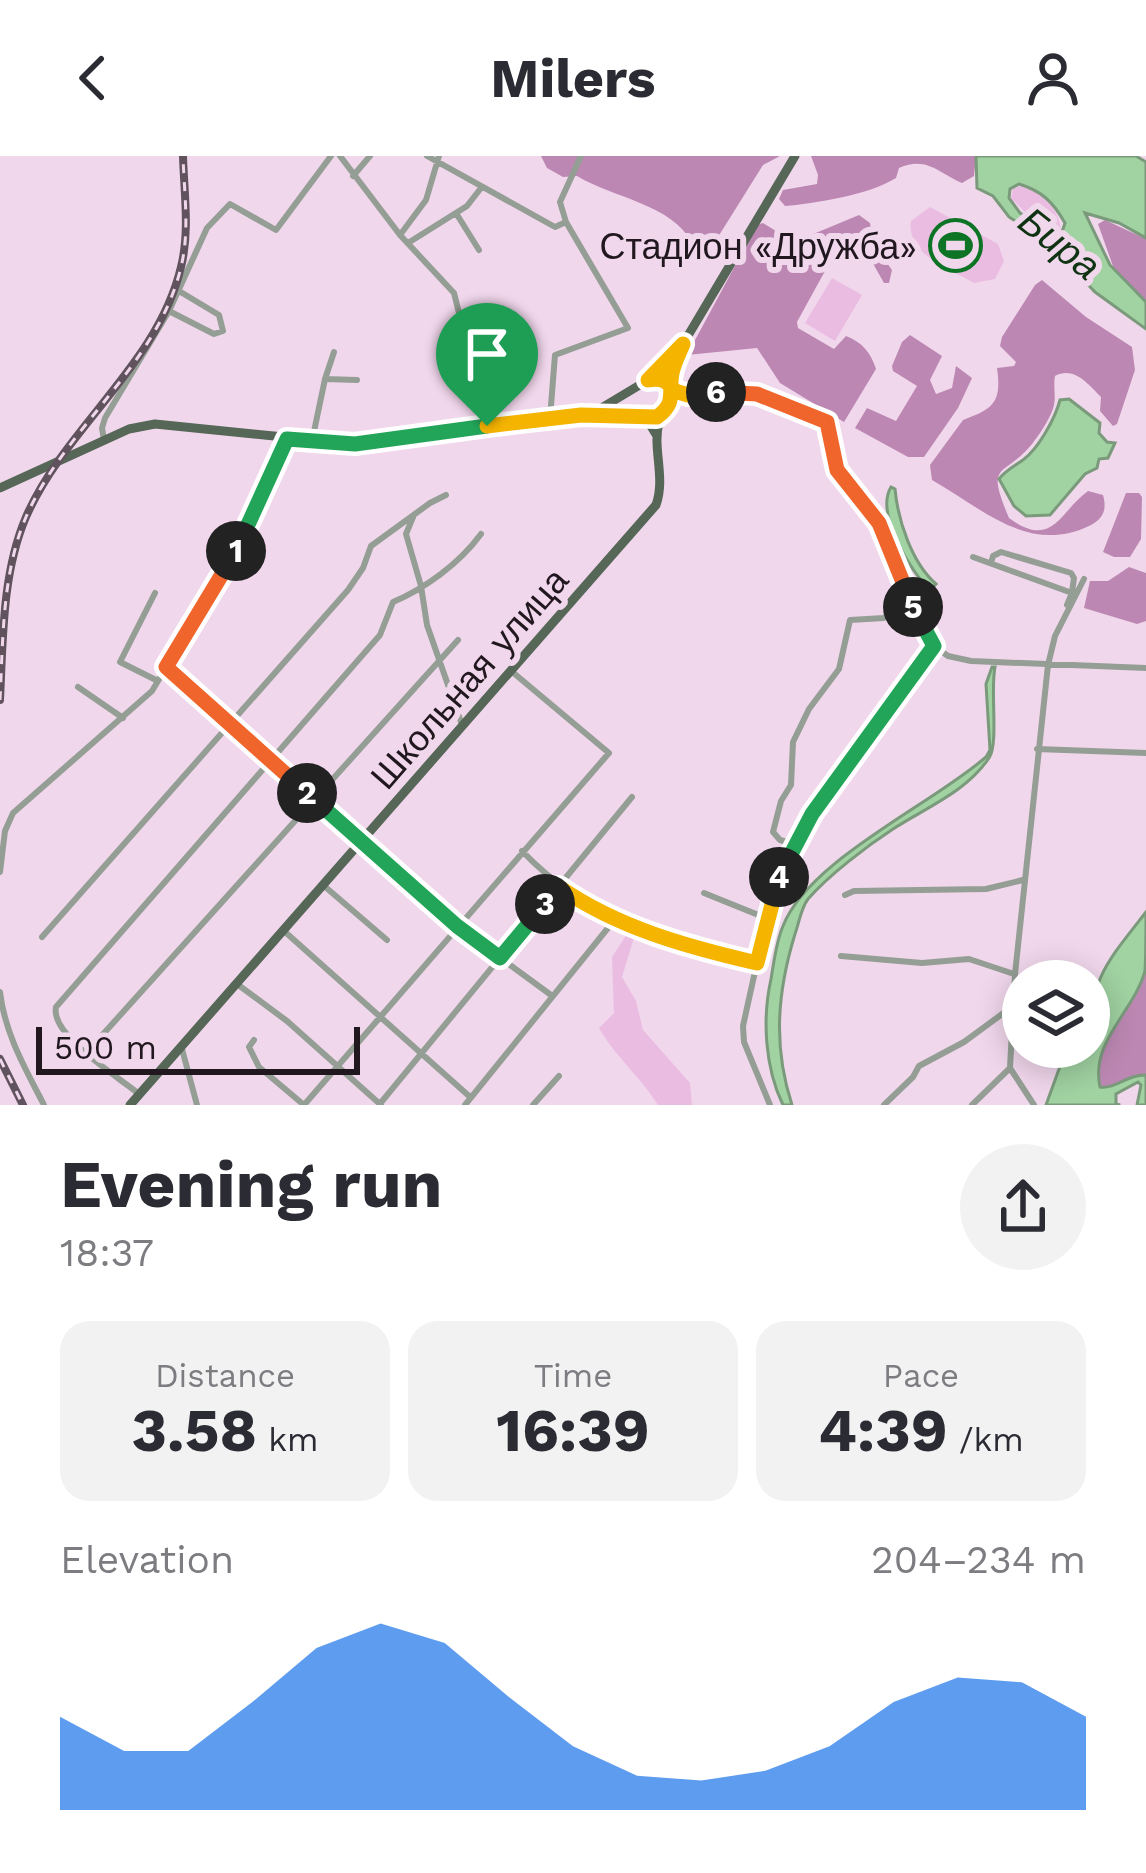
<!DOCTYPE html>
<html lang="en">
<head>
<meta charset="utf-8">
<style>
  body { margin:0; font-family:"Work Sans",sans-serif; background:#f2f2f3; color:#2b2b33; height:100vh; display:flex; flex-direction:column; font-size:45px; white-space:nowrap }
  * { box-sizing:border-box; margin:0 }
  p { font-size:39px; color:#7c7c81 }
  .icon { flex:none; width:66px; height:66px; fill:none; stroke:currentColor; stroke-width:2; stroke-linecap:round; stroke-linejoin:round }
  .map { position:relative; height:949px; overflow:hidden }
  .side { display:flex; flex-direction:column; background:#fff; flex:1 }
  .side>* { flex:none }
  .buttons { position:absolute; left:1002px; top:804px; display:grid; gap:24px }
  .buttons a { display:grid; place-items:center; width:108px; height:108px; border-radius:50%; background:#fff; box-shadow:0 6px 30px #0003; font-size:60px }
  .scale { position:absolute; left:36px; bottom:30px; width:324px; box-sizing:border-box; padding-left:12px; border:6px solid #21181f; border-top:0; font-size:33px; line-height:42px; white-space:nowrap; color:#21181f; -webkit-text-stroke:9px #f1d7ec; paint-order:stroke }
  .pin { position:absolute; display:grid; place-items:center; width:102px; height:102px; color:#fff; margin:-123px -51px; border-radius:50% 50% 50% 0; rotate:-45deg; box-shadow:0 0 12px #0007 }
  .pin .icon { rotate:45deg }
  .km { position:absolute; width:60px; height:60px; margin:-30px; border-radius:50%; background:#222; color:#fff; font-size:33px; line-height:60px; text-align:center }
  .round { display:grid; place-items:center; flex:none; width:126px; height:126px; border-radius:63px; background:#f2f2f3 }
  .headline { display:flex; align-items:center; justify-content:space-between; height:204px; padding:0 60px }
  h1 { font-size:66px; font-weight:700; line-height:90px }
  .figures { display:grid; grid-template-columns:repeat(3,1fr); gap:18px; height:204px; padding:12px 60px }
  .figures div { display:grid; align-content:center; border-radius:30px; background:#f2f2f3; text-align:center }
  .figures b { font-size:60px; font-weight:700 }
  .figures small { font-size:33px; font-weight:400 }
  .figures p { font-size:33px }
  .chart { height:336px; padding:24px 60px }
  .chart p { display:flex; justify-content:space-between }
  .chart svg { width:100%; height:216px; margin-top:12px; fill:#1a73e8; opacity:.7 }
  header { display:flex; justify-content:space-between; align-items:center; height:156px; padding:0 60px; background:#fff; font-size:54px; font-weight:700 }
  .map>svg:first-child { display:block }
  .green { fill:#eabce2 }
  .forest { fill:#bc88b3 }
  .water { fill:#a0d2a2; stroke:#7a9a7b; stroke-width:3; fill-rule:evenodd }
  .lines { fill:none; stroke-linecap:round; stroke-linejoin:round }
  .minor { stroke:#949e94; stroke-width:6 }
  .major { stroke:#566757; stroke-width:9 }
  .rail-casing { stroke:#61535e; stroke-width:8 }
  .rail { stroke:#f1d7ec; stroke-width:3; stroke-dasharray:9; stroke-linecap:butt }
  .split-1-casing { stroke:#fff; stroke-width:24 }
  .split-2-casing { stroke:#fff; stroke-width:24 }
  .split-3-casing { stroke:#fff; stroke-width:24 }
  .split-4-casing { stroke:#fff; stroke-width:24 }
  .split-5-casing { stroke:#fff; stroke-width:24 }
  .split-6-casing { stroke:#fff; stroke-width:24 }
  .split-7-casing { stroke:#fff; stroke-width:24 }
  .split-1 { stroke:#22a559; stroke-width:15 }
  .split-2 { stroke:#f0652b; stroke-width:15 }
  .split-3 { stroke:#22a559; stroke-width:15 }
  .split-4 { stroke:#f5b400; stroke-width:15 }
  .split-5 { stroke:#22a559; stroke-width:15 }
  .split-6 { stroke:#f0652b; stroke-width:15 }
  .split-7 { stroke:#f5b400; stroke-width:15 }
  .labels { text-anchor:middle; stroke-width:12; stroke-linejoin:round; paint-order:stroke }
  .poi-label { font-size:36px; fill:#21181f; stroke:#f1d7ec; text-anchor:end }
  .street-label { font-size:36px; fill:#21181f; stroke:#f1d7ec }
  .water-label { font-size:39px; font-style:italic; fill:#0f3313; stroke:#f1d7ec }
</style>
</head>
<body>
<header><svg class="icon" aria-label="back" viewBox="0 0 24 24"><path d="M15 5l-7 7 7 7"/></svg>Milers<svg class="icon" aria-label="person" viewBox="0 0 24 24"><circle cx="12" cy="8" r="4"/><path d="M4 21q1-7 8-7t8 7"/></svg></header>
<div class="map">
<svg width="1146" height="949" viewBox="0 0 1146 949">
  <rect width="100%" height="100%" fill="#f1d7ec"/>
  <!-- green -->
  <path class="green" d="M1020,30C1042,36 1059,52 1061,75L1026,57L1011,42L1013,33Z
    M930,51L998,88L1004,105L995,123L974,127C949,112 906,99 911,65Z
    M832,122L862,139L835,185L805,167Z
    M629,775L635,778L622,821L636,845L643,874L690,927L692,949H658C640,920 617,903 599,872L614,857L612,801Z"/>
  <!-- forest -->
  <path class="forest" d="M541,0H780L763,9L713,89L704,91L692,87C672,48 613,42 577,20L563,21L547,12Z
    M811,0H976L974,20L962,27C938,17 927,0 899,12L896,22C868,39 818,47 785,50L779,43L783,34L817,28L818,19Z
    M859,59L870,67L874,89L892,114L889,127H884L867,97L842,103L810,85L811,79Z
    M1105,64L1146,83V146L1114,113L1098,68Z
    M763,67L826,106L825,115L797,166L798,172L834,193L846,180C862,186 871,197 876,213L844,266L780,227L757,192L687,199L757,69Z
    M1042,124L1086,161L1132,191L1135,214L1117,268L1113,270L1100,255L1101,241C1088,228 1074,210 1055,220C1053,230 1056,239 1054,249C1052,259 1042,275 1035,284C1006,324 983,301 1009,362C1053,394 1059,356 1088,335L1103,339C1107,353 1104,363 1089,370C1028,399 982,352 932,324L930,309L963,264C993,253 1002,247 997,212L1014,210L1016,206L1000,190L1002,181L1035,129Z
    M910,179L942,200L930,224L936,238L952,232L956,210L972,222L958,252L924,301H908L855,272L867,252L896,265L917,230L893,215L892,210L902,186Z
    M1126,337H1139L1142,341L1141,383L1130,401H1114L1103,396Z
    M1129,411L1146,417V465L1137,468L1084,452L1090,425H1108Z
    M1146,814V919C1128,918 1117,933 1100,931C1092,891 1127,848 1146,814Z"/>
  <!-- water -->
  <path class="water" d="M976,0H1136L1146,6V82L1119,67L1085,57L1110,109L1146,146V173L1095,136L1047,85L1009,61L993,40L977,32ZM1019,28C1042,35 1053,46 1065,67L1061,79L1020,57L1009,42L1010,33Z
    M1069,243L1100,267L1099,277L1107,286L1115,287L1108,302L1099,303L1097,312L1085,318L1050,359L1026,360L1014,350L999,323C1006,314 1013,311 1023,304C1038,293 1055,263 1060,244Z
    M891,331L895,333C898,365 912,407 936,428L930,434C910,415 875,357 891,331Z
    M992,511H995C990,534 999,588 989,602C966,636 927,651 893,673C867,690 829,719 808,743C801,752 799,767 795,778C777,837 773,890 792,949H783C765,912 762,863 771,823C774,806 776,786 783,770C809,704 931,649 986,601L990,594L986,528Z
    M1146,756C1146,774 1146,798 1145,815C1134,856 1090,885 1100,931C1116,933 1128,918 1146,919V949H1137L1141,929L1138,926L1116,938V947L1120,949H1046L1067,891H1089C1089,824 1106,807 1146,756Z"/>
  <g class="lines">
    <!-- minor -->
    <path class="minor" d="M340,0L400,79L454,137L487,270
      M427,0L555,71L566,66
      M353,20L370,0
      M456,57L479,94
      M400,79L426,44L439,0
      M408,87L467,50L481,32
      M169,155L214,178L223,175L219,159L179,135
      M325,223L334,196
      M550,262L555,199L628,172L566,66L560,46L581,0
      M827,266L837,314L879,367L925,477L934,490L948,500L971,505L1146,512
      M104,284L102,272L105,262L169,155L207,72L230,48L276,74L331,0
      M312,285L325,223L357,224
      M413,361L406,378L421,430L427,469L462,569
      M973,401L1072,437L1067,449
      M991,407L993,400L1001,396L1071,417L1074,422L1072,436
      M155,437L120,506L158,525
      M0,467V509
      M166,511L457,770L551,839
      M78,531L123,562
      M1037,593L1146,597
      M794,688L780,684L773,676L781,645L791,629L793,586L809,553L839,513L850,464L884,462L908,438
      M522,695C588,764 666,786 757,807
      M0,716L5,675L13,657L152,535L239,390L287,283
      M323,729L387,784
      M704,737L766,762
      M845,739L854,735L986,733L1023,724
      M284,775L469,940
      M42,781L348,434L363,412L371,390L430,347L446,339
      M841,800L922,807L969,803L1014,818
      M237,828L287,865L381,949
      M0,836C5,878 25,912 44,949
      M254,884L249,891L259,911L304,949
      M182,893L197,949
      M87,896L458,484
      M139,938C117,920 50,879 56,851L380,479L393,446C424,433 459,408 481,378
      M304,949L609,597L510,514
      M379,949L632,641
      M465,949L616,762
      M533,949L559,920
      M770,949L744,886L743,870L773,734L794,688L850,604L934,490
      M884,949L913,921L919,910L964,886L1013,850
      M972,949L1010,912
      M1034,949L1010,912L1015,818L1048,509L1055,480L1084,423"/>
    <!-- major -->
    <path class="major" d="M671,247L672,215L683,188L795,0
      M598,254L648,224L679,193
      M0,332L129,273L155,268L354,288L581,259L637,258L646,262L657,280
      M130,949L656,349C666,321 652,293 659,266C677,206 792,246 827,266"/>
    <defs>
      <path id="rail" d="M0,544C3,484 2,417 26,361C65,271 158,209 181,111C190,75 184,36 183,0
        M0,903L23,949"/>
    </defs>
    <!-- rail casing -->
    <use href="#rail" class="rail-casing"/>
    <!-- rail -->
    <use href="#rail" class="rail"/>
  </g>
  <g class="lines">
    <defs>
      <path id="split-1" d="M236,395L287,283L355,288L487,270"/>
      <path id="split-2" d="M236,395L166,511L307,637"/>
      <path id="split-3" d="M307,637L457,770L500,802L545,748"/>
      <path id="split-4" d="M545,748L559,731C618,772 688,791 757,807L779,721"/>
      <path id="split-5" d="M779,721L812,658L934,490L913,451"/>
      <path id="split-6" d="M716,236L757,238L827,266L837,314L879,367L913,451"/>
      <path id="split-7" d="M487,270L581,259L657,261C677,246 668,238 672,217C674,207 679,198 683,188L648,224C663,221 667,226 675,235L688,239L716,236"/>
    </defs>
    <!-- split-1 casing -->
    <use href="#split-1" class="split-1-casing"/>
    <!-- split-2 casing -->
    <use href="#split-2" class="split-2-casing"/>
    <!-- split-3 casing -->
    <use href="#split-3" class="split-3-casing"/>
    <!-- split-4 casing -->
    <use href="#split-4" class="split-4-casing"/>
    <!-- split-5 casing -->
    <use href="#split-5" class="split-5-casing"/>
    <!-- split-6 casing -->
    <use href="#split-6" class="split-6-casing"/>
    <!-- split-7 casing -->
    <use href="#split-7" class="split-7-casing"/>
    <!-- split-1 -->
    <use href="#split-1" class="split-1"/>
    <!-- split-2 -->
    <use href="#split-2" class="split-2"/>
    <!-- split-3 -->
    <use href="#split-3" class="split-3"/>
    <!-- split-4 -->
    <use href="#split-4" class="split-4"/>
    <!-- split-5 -->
    <use href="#split-5" class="split-5"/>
    <!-- split-6 -->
    <use href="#split-6" class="split-6"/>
    <!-- split-7 -->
    <use href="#split-7" class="split-7"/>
  </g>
  <!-- icons -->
  <defs>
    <symbol id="stadium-ring" viewBox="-11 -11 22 22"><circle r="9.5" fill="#f1d7ec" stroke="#0e7425" stroke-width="1.5"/><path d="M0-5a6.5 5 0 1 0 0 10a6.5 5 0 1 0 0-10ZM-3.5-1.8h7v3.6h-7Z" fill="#0e7425"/></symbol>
  </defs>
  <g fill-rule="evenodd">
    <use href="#stadium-ring" x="926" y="60" width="59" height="59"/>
  </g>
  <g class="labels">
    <!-- poi labels -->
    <g class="poi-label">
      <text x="917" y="103">Стадион «Дружба»</text>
    </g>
    <!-- street labels -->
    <g class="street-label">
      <text transform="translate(469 522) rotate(-49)" y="13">Школьная улица</text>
    </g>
    <!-- water labels -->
    <g class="water-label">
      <text transform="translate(1060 87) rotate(38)" y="14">Бира</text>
    </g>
  </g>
</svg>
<div class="buttons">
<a><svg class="icon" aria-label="layers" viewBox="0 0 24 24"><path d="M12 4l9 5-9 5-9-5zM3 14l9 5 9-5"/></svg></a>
</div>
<div class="scale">500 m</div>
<div class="pin" style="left:487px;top:270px;background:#1e9e55"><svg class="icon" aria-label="arrive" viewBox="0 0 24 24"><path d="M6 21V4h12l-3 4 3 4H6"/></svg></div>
<b class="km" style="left:236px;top:395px">1</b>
<b class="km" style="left:307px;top:637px">2</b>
<b class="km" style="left:545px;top:748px">3</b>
<b class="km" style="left:779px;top:721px">4</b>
<b class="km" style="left:913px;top:451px">5</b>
<b class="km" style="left:716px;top:236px">6</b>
</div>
<section class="side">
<div class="headline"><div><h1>Evening run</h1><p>18:37</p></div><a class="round"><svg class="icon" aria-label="share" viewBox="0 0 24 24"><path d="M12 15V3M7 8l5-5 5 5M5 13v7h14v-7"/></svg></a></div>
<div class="figures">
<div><p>Distance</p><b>3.58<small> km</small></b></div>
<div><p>Time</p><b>16:39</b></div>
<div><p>Pace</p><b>4:39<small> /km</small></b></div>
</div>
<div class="chart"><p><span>Elevation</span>204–234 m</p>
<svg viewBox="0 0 160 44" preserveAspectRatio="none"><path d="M0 44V25L10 32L20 32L30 22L40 11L50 6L60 10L70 21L80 31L90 37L100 38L110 36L120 31L130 22L140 17L150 18L160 25V44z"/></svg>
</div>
</section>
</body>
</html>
